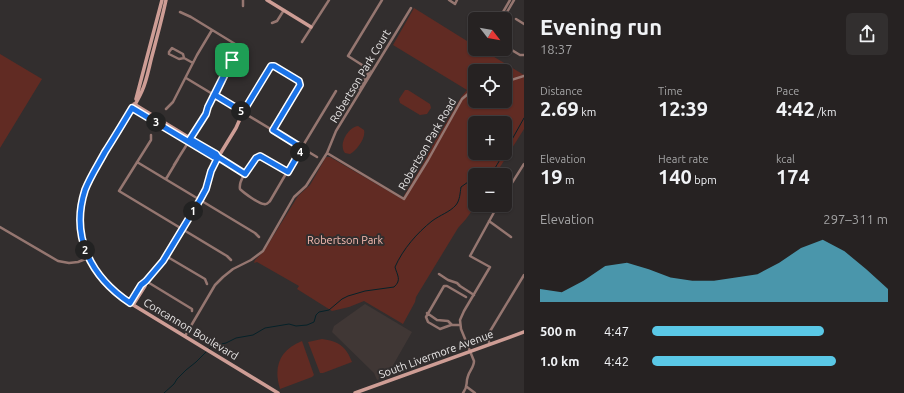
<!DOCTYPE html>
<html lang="en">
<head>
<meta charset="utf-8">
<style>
  body { margin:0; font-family:Ubuntu,sans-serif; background:#322f2f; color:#f1f3f6; height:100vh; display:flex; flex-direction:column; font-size:15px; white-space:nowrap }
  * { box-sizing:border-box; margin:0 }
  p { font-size:13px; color:#a4a4a5 }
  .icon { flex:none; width:22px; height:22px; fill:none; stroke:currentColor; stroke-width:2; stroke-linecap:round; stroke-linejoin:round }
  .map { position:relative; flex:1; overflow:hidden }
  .details { display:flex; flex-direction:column; background:#262222; width:380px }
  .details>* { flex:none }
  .needle { width:26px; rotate:121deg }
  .tools { position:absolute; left:468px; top:12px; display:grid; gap:8px }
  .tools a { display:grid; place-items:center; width:44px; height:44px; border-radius:6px; background:#262222; box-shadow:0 1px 3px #0004,0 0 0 1px #423f40; font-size:20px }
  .pin { position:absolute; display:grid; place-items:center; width:34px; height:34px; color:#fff; margin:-17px; border-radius:8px; box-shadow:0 2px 6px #0006 }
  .km { position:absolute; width:20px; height:20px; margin:-10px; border-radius:50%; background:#222; color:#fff; font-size:11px; line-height:20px; text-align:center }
  .round { display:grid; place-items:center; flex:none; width:42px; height:42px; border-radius:6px; background:#322f2f }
  .overview { display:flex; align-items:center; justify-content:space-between; height:68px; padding:0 16px }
  h1 { font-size:22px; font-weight:600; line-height:30px }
  .stats { display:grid; grid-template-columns:repeat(3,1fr); gap:6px; height:68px; padding:4px 16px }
  .stats div { display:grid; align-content:center }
  .stats b { font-size:20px; font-weight:600 }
  .stats small { font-size:11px; font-weight:400 }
  .stats p { font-size:11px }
  .chart { height:112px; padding:8px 16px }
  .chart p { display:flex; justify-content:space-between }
  .chart svg { width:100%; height:72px; margin-top:4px; fill:#5ac8e6; opacity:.7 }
  ul { padding:0 16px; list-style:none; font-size:13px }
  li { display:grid; grid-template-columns:64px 48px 1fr; align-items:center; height:30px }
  li i { height:10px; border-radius:5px; background:#5ac8e6 }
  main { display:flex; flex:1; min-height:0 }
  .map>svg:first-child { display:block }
  .built { fill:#403735 }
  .green { fill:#612b23; fill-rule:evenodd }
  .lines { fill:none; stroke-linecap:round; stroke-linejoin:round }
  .stream { stroke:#062229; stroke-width:1 }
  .street { stroke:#957670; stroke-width:2.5 }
  .secondary { stroke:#ce9d95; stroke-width:3.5 }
  .route-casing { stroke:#fff; stroke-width:8 }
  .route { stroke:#1a73e8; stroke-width:5 }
  .labels { text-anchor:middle; stroke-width:4; stroke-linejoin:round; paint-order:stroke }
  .street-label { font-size:11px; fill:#eae8e8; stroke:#322e2e }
  .park-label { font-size:11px; fill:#fabeb3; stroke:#322e2e }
</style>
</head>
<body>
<main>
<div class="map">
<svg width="524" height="393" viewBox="0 0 524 393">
  <rect width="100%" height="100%" fill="#322e2e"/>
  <!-- built -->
  <path class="built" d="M365,304L412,332L392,367L394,374L377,380L374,373L332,332L334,326Z"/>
  <!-- green -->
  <path class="green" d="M414,8L475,46V49H481L524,75V129L495,175H475L476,205L466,219L458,228L416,297L415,302L403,324L364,301L349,307L332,311L297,289L299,286L257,262L254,263L255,260L264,251L298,196L310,185L326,157H330L402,199L427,157L429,151L462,96L467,90L393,45ZM475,71H505V101H475ZM475,123H505V153H475Z
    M0,54L42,79L0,148Z
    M405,90H408L430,104L431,108L427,114L420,115L400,103L399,99Z
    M358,126L364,130C366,138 357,150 350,154L345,153C338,145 348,127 358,126Z
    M322,339C338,341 346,346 352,362L323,373H320L308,342Z
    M302,341L314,375L312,377L280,389C273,366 280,350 302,341Z"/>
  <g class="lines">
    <!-- stream -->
    <path class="stream" d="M505,152L524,118
      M489,175C496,169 499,160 504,153
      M164,393L174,384L177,379L186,370L196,362L211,347L216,345L226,343L236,338L253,335L265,328L289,324L296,326L307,325L314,322L316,315L319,312L329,310L342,299L348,296L365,291L394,287C402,280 397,275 395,267C403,249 417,233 432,221C440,215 450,212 456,205C460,200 460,193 461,187L468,182H475"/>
    <!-- street -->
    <path class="street" d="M243,0V6
      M449,0L455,4L457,0
      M180,12L191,17L240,47L230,63L216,92L204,113L203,117
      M499,19L510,0
      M503,19L514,0
      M516,19L524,24
      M272,23L277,21L284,10
      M302,42L329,0
      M505,46L520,55H524
      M172,48L183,54L184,58L179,59L169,54V52Z
      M184,58L193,63
      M186,78L317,157
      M505,82L524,76
      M359,89L370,70L348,56L382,0
      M254,93L257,87L260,84
      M166,109L173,102L197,55L212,30
      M243,112L269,69L272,66L299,81L300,83L292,100L287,106
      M273,130L288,102L293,97
      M151,135V140L119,191L227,256L231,260
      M327,153L404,199L428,160L462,99L475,88
      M218,157L245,174
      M137,162L255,233L259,237
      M174,165L206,114L207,110
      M287,172L270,201C268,203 267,205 264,204C259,204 244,193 240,189C238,179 251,166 256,158L263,157L287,172L336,91
      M166,179L178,159
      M505,194L524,164
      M505,195L511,199
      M489,221L511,237
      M0,227L58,261L69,263L78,262L88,258
      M166,256L205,279L207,284
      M439,274L448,280L457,283L460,286L474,295
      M146,281L192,309V311
      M427,313L437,320L448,321L452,325
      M460,325H451L440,329L428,322L426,317L444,286H447L466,297
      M185,336L215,285L223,277L233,269L251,260L263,251L294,197L306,186L327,153L336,131L411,8
      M490,344L488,340L489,333L524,275
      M467,387L475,393
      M463,393C469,385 465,384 468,376C470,370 474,367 474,361L461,329L460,320L464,311L490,267L470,256L498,205"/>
    <!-- secondary -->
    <path class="secondary" d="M166,0C162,19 157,37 152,56C149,67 147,80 142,91C128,122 104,149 90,180C67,228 87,275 130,303L278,393
      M267,0L311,27
      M136,99L162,0
      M134,104L216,154L218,157
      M132,108L214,157H218
      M130,303L141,285L146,281L163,261L200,200L206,189L214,164L236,128L243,112
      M133,305L145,286L146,281
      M355,393L524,332"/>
  </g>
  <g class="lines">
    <defs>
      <path id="route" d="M232,60L230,63L208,107L206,114L190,139L216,154L218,157L211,171L206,189L200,200L163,261L146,281L141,285L130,303C91,277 70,237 85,190C90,177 98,165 105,152C114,138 123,123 132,108L214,157H218L245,174L256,158L260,156L288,172L302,148L273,130L300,85L299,81L274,66H271L243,112L215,95L232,60"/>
    </defs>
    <!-- route casing -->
    <use href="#route" class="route-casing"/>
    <!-- route -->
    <use href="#route" class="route"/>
  </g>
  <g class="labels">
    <!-- street labels -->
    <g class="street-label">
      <text transform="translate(360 76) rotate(-59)" y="4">Robertson Park Court</text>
      <text transform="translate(427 144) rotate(-60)" y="4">Robertson Park Road</text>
      <text transform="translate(191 329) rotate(31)" y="4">Concannon Boulevard</text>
      <text transform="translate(436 354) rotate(-20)" y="4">South Livermore Avenue</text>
    </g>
    <!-- park labels -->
    <g class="park-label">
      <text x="345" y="244">Robertson Park</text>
    </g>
  </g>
</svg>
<div class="tools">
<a><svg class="needle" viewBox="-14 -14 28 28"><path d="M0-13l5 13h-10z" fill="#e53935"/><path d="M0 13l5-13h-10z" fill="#a4a4a5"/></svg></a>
<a><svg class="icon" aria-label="locate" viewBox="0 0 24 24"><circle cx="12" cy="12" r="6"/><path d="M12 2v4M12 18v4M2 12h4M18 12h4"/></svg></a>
<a>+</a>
<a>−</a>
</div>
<div class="pin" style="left:232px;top:60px;background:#1e9e55"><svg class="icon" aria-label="arrive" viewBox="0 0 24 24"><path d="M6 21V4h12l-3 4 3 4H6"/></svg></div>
<b class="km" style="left:193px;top:211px">1</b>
<b class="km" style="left:85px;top:250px">2</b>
<b class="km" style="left:156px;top:122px">3</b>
<b class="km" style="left:300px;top:152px">4</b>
<b class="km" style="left:241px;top:111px">5</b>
</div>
<section class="details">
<div class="overview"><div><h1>Evening run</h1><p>18:37</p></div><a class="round"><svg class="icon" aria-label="share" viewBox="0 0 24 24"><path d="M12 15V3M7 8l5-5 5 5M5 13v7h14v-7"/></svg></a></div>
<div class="stats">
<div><p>Distance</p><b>2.69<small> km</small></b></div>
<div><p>Time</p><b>12:39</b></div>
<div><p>Pace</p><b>4:42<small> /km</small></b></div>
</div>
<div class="stats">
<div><p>Elevation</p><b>19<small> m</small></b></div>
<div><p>Heart rate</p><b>140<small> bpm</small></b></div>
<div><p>kcal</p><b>174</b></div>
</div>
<div class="chart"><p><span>Elevation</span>297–311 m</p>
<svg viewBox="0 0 160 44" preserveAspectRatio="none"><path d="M0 44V36L10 38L20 31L30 22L40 20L50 24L60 29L70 31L80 31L90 29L100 27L110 20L120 11L130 6L140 13L150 24L160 36V44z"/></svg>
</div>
<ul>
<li><b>500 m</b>4:47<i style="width:73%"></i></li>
<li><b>1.0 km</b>4:42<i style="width:78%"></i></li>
</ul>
</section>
</main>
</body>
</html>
